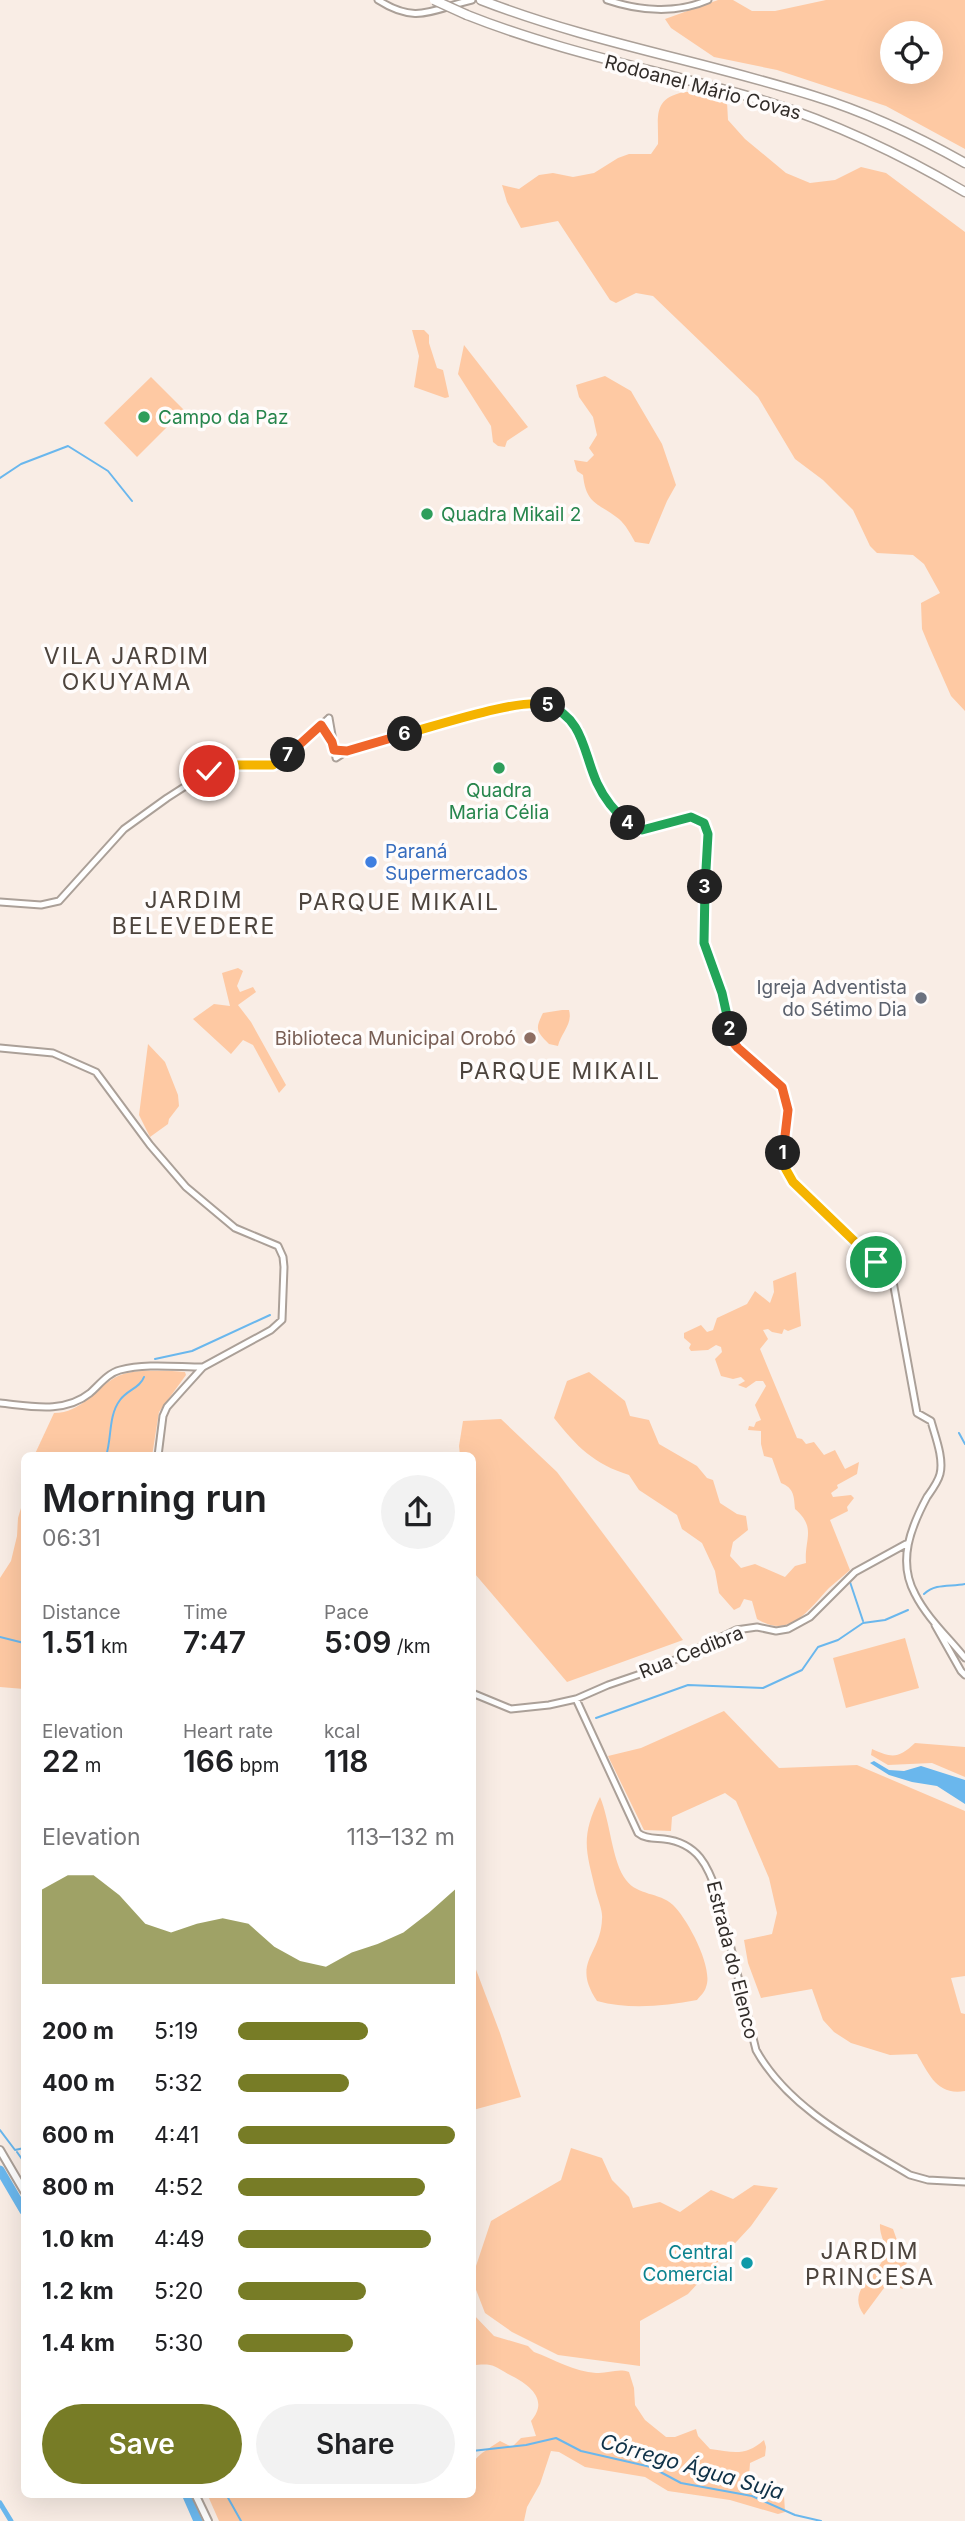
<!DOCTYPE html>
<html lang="en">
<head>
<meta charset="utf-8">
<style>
  body { margin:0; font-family:Inter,sans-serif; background:#f2f2f2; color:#202124; height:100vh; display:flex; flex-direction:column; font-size:26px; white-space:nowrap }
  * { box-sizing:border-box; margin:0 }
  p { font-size:23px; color:#757577 }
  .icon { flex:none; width:38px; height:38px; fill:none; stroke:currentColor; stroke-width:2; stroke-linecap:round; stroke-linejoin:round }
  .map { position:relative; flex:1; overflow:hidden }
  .side { position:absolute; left:21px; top:1452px; width:455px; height:1046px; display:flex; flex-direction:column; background:#fff; border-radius:10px; box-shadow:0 7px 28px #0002 }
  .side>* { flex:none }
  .fabs { position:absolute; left:880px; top:21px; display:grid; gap:14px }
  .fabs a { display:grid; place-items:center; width:63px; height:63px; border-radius:50%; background:#fff; box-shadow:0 7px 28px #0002; font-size:35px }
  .pin { position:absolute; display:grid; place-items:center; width:60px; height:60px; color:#fff; margin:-30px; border:4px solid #fff; border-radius:50%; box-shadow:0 2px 7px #0007 }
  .km { position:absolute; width:35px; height:35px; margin:-18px; border-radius:50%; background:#222; color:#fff; font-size:19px; line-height:35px; text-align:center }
  .round { display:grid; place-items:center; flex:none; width:74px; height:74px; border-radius:37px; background:#f2f2f2 }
  .headline { display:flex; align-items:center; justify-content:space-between; height:119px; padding:0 21px }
  h1 { font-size:38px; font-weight:600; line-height:52px }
  .stats { display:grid; grid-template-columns:repeat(3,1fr); gap:10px; height:119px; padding:7px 21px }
  .stats div { display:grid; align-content:center }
  .stats b { font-size:30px; font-weight:600 }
  .stats small { font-size:19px; font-weight:400 }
  .stats p { font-size:19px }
  .chart { height:196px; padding:14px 21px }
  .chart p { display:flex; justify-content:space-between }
  .chart svg { width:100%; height:126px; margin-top:7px; fill:#777c26; opacity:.7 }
  .primary-button { display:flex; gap:14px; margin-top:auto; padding:14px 21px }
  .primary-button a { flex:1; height:80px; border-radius:42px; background:#777c26; color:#fff; font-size:28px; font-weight:600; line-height:80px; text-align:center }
  .primary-button a+a { background:#f2f2f2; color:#202124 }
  ul { padding:0 21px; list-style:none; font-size:23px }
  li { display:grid; grid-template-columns:112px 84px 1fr; align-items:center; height:52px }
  li i { height:18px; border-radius:9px; background:#777c26 }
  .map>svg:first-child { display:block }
  .green { fill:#fec9a3; fill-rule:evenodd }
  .water { fill:#6ab7ed }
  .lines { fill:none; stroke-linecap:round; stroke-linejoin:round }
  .stream { stroke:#6ab7ed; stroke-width:2 }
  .canal { stroke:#6ab7ed; stroke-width:5 }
  .river { stroke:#6ab7ed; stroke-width:9 }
  .tertiary-casing { stroke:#aba098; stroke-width:9 }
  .secondary-casing { stroke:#aba098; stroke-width:10 }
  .motorway-casing { stroke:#aba098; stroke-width:11 }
  .tertiary { stroke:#fff; stroke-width:5 }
  .secondary { stroke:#fff; stroke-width:6 }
  .motorway { stroke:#fff; stroke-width:8 }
  .motorway-bridge-casing { stroke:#aba098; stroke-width:11; stroke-linecap:butt }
  .motorway-bridge { stroke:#fff; stroke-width:8 }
  .split-1-casing { stroke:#fff; stroke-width:14 }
  .split-2-casing { stroke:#fff; stroke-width:14 }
  .split-3-casing { stroke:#fff; stroke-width:14 }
  .split-4-casing { stroke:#fff; stroke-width:14 }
  .split-5-casing { stroke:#fff; stroke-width:14 }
  .split-6-casing { stroke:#fff; stroke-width:14 }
  .split-7-casing { stroke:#fff; stroke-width:14 }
  .split-8-casing { stroke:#fff; stroke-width:14 }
  .split-1 { stroke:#f5b400; stroke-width:9 }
  .split-2 { stroke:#f0652b; stroke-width:9 }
  .split-3 { stroke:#22a559; stroke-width:9 }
  .split-4 { stroke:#22a559; stroke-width:9 }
  .split-5 { stroke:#22a559; stroke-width:9 }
  .split-6 { stroke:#f5b400; stroke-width:9 }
  .split-7 { stroke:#f0652b; stroke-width:9 }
  .split-8 { stroke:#f5b400; stroke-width:9 }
  .leisure-dot { fill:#2e9e5b; stroke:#fffcfb; stroke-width:2.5 }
  .shop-dot { fill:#3f7fe0; stroke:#fffcfb; stroke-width:2.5 }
  .worship-dot { fill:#6b7280; stroke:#fffcfb; stroke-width:2.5 }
  .education-dot { fill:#8d6e63; stroke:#fffcfb; stroke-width:2.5 }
  .culture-dot { fill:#0f9aa8; stroke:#fffcfb; stroke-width:2.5 }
  .labels { text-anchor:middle; stroke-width:7; stroke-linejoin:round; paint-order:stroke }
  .street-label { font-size:19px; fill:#312c29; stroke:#fffcfb }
  .leisure-label { font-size:19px; fill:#27864d; stroke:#fffcfb; text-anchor:start }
  .shop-label { font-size:19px; fill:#366cbe; stroke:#fffcfb; text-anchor:start }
  .worship-label { font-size:19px; fill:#5b616d; stroke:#fffcfb; text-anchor:end }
  .education-label { font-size:19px; fill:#785e54; stroke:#fffcfb; text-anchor:end }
  .culture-label { font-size:19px; fill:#0d838f; stroke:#fffcfb; text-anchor:end }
  .water-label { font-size:21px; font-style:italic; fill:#0f3147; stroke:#fffcfb }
  .quarter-label { font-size:23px; letter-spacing:2px; fill:#4d443d; stroke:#fffcfb }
</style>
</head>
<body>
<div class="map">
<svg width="965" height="2521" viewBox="0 0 965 2521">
  <rect width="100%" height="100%" fill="#f9ede5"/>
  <!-- green -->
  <path class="green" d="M718,0H733L752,11H775L826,0H965V149L886,106L777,70L714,57L671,28L665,19ZM892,33H931V72H892Z
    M684,92H699L727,102L728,120L745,139L786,173L810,183L835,180L861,167L886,173L965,232V711L951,696L929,646L922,629L921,603L940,593L924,564L913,555L877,553L870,546L853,510L823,480L795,459L758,397L653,296L636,293L616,303L610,300L558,221L521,228L507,202L502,185L519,189L539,175L553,173L573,177L594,173L618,158L629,154H651L658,144C659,118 651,99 684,92Z
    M412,330H424L429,335V343L437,368L443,370L449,397L445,398L414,387L419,356Z
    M464,345L528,427L507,441L505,447L498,446L493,442L491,426L458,374Z
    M605,376L631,391L635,398L662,444L676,485L667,501L649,544L635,542C631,535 626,525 619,519C599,503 586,505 583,475L577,471L574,460L587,462L594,455L589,448L597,435L593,417L579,397L576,385Z
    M151,377L184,410L137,457L104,423Z
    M238,968L243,971L237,986L240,992L253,987L256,992L238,1005L251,1022L286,1085L279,1093L253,1045L243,1040L231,1054L193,1019L214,1004L230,1006L222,973Z
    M562,1010H569C573,1024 561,1033 558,1046L549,1044C536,1031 535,1029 543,1013Z
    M148,1044L165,1062L178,1095L179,1106L169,1119L168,1124L150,1137L139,1115Z
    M796,1272L801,1326L788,1331L784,1329L782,1334L772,1332L768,1329L763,1330L768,1339L760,1349L797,1438L802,1439L806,1444L814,1442L824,1455L835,1450L845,1469L859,1462L857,1474L837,1485L838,1488L831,1493L833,1497L851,1495L854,1498L847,1507L848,1511L830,1520L850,1570C843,1576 836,1582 829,1588C809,1609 790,1640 757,1619L752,1601L744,1599L740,1607L734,1610L719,1593L715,1571L702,1543L682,1529L677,1515L639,1490L629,1475C594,1464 577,1447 554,1418L567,1381L589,1372L625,1401L630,1416L649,1420L659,1444L697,1466L707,1478L713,1480L720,1503L737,1514L746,1516L748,1530L733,1542L730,1556L741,1568L755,1564L785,1577L795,1566L806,1563C804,1539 817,1528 795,1509C794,1496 794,1488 781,1483L772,1458L764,1456L761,1444V1431L748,1430L749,1426L754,1427L756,1422L761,1420L755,1405L766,1386L763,1381H756L746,1388L738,1385L745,1381L741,1377L733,1379L721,1376L715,1359L722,1352L721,1347L716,1345L708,1350L691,1351L689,1348L691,1344L684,1338V1333L701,1325L707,1332L713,1330L717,1318L747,1304L755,1291L770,1303L774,1292L773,1281Z
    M172,1371L185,1372L186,1375L159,1412L152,1456H34L54,1413C82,1413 94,1389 116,1377C131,1369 156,1371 172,1371Z
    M501,1419L557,1472L683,1640L567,1682L475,1574L473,1576L472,1456H460L459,1446L463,1421Z
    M24,1498V1689L0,1687V1578L11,1561L17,1536L18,1518Z
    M905,1638L919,1688L846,1708L833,1658Z
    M724,1711L779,1768L857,1765L965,1811V1976L951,1978L961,2013L965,2014V2091C937,2096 929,2074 917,2054L890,2055L851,2043L834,2032L823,2020L812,1989L761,1998L748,1963L744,1940L772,1934L777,1913L769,1878L736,1801L725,1793L672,1817L671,1831L644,1830L608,1756L641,1748Z
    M915,1743L965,1747V1777L932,1763L888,1765L871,1755L872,1749C892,1758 898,1759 915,1743Z
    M600,1797C610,1820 612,1862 626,1880C638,1896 659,1892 673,1905C687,1918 714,1968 706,1987C705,1992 700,1996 697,2000C664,2006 630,2010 597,2001C571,1962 601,1955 602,1919C603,1911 598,1900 596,1892C586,1850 580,1838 600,1797Z
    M472,1959L500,2033L521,2097L473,2110Z
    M571,2148L602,2158L612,2180L629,2197L633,2208L660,2202L680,2212L711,2190L733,2199L754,2185L778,2188L751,2226L688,2294L640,2321V2366L558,2355L512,2332L485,2313L473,2282V2275L491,2221L561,2180Z
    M880,2224L893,2229L898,2243L908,2247L907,2263L897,2275L903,2289L887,2284L864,2315C845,2290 879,2274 884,2257C888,2245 879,2236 880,2224Z
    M473,2314L494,2336L528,2346L534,2352C553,2359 575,2372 596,2373C608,2374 617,2368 629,2372L634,2388L635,2405L645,2420L666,2437H675L696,2429L698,2436L710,2449C733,2452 745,2457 764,2440L766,2447L765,2456L750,2463L748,2488L773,2497L784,2495L785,2512L778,2514L730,2500L668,2491L645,2477L585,2467L559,2452L551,2451L540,2484L527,2507L524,2521H219L208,2496H472C472,2458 468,2462 500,2441L512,2447L521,2438L536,2436L531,2421C550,2399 528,2384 510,2375C504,2372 496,2366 490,2365C484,2364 478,2365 473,2365Z"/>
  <!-- water -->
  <path class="water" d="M874,1761L889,1770L904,1771L921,1766L965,1780V1804L937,1786L912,1782L889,1775L870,1763Z"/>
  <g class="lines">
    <!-- stream -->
    <path class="stream" d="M0,478L21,464L68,446L108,471L132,501
      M155,1359L192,1351L270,1315
      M959,1433L965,1444
      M106,1456C112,1438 108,1416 120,1400C127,1390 140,1388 144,1377
      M850,1582L863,1621
      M924,1594C936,1583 950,1587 965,1584
      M0,1637L24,1643
      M596,1718L688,1685L763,1688L802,1670L818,1647L838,1640L863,1623L885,1620L908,1610
      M0,2130L15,2150L24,2148
      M17,2152L24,2162
      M472,2451L526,2445L556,2438L581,2451L651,2467L681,2483L752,2496L795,2515L821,2521
      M227,2496L241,2521"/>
    <!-- canal -->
    <path class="canal" d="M0,2503L11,2521"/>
    <!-- river -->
    <path class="river" d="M0,2170L24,2211
      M187,2496L198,2521"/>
    <defs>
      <path id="tertiary" d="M378,0C417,25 432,9 472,0
        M607,0C639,11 677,14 708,0
        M329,718L336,758L347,751L391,738L501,709L544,704L563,712L579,729L596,781L603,793L626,822L642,830C663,827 685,809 704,823L708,834L703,943L722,993L732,1041L782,1087L788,1110L783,1158L788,1175L793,1182L892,1276L917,1413L931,1421C935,1436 944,1458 940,1474C938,1482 932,1490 927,1497C911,1527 897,1561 915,1594C927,1618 949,1638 965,1658
        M0,902L41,905L59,901L124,829L167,798L209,771L223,766H265L285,759L329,718
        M0,1048L53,1053L96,1072L150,1145L186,1187L235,1228L278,1246L283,1257L284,1267L282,1320L271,1330L203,1367L184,1388L167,1407L163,1416L158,1456
        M0,1403C30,1406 64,1414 90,1393C99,1385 108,1373 120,1370C146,1363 177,1367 203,1367
        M935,1625L961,1671L965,1675
        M472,1693L511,1709L549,1705L576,1699L608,1685L658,1668L736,1630L757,1627L776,1631L788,1629L810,1617L855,1572L906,1544
        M576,1699L638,1833C645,1839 655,1838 664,1839C698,1843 708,1866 718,1895L756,2050C788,2108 855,2142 910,2175L928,2180L965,2182"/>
      <path id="secondary" d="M0,2150L24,2191
        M196,2496L208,2521"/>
      <path id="motorway" d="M481,0C589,42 703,61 814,96C866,112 917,136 965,163
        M467,15C565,54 667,72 768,102C837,124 902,155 965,192"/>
    </defs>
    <!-- tertiary casing -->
    <use href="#tertiary" class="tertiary-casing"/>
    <!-- secondary casing -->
    <use href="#secondary" class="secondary-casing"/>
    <!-- motorway casing -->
    <use href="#motorway" class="motorway-casing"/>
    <!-- tertiary -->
    <use href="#tertiary" class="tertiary"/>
    <!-- secondary -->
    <use href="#secondary" class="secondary"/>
    <!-- motorway -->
    <use href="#motorway" class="motorway"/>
    <defs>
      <path id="motorway-bridge" d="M434,0L467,15"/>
    </defs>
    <!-- motorway-bridge casing -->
    <use href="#motorway-bridge" class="motorway-bridge-casing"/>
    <!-- motorway-bridge -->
    <use href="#motorway-bridge" class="motorway-bridge"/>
  </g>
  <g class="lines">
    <defs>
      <path id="split-1" d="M783,1153L784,1166L793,1182L876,1262"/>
      <path id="split-2" d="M730,1029L732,1041L738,1048L782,1087L788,1110L783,1153"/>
      <path id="split-3" d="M705,887L704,943L722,993L730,1029"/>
      <path id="split-4" d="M628,823L642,830L691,817L704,823L708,834L705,887"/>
      <path id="split-5" d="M548,705C584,719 583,752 597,783C604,798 615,812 628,823"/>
      <path id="split-6" d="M405,734C436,726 521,697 548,705"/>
      <path id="split-7" d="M288,755L321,725L332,742L334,750L347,751L405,734"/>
      <path id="split-8" d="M209,771L228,765H273L288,755"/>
    </defs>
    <!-- split-1 casing -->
    <use href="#split-1" class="split-1-casing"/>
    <!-- split-2 casing -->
    <use href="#split-2" class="split-2-casing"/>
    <!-- split-3 casing -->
    <use href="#split-3" class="split-3-casing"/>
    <!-- split-4 casing -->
    <use href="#split-4" class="split-4-casing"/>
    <!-- split-5 casing -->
    <use href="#split-5" class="split-5-casing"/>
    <!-- split-6 casing -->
    <use href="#split-6" class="split-6-casing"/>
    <!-- split-7 casing -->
    <use href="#split-7" class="split-7-casing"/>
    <!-- split-8 casing -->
    <use href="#split-8" class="split-8-casing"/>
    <!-- split-1 -->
    <use href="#split-1" class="split-1"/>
    <!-- split-2 -->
    <use href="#split-2" class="split-2"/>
    <!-- split-3 -->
    <use href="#split-3" class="split-3"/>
    <!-- split-4 -->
    <use href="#split-4" class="split-4"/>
    <!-- split-5 -->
    <use href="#split-5" class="split-5"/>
    <!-- split-6 -->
    <use href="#split-6" class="split-6"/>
    <!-- split-7 -->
    <use href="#split-7" class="split-7"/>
    <!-- split-8 -->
    <use href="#split-8" class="split-8"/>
  </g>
  <!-- markers -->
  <g class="leisure-dot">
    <circle cx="144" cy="417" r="7"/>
    <circle cx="427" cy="514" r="7"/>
    <circle cx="499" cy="768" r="7"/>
  </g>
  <circle class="shop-dot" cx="371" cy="862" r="7"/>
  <circle class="worship-dot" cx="921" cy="998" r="7"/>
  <circle class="education-dot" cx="530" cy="1038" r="7"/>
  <circle class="culture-dot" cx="747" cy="2263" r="7"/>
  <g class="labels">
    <!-- street labels -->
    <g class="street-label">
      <text transform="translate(703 87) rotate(15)" y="7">Rodoanel Mário Covas</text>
      <text transform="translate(691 1652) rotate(-22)" y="7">Rua Cedibra</text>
      <text transform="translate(733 1960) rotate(76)" y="7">Estrada do Elenco</text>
    </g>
    <!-- leisure labels -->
    <g class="leisure-label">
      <text x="158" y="424">Campo da Paz</text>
      <text x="441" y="521">Quadra Mikail 2</text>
      <text x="499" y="797" text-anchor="middle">Quadra<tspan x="499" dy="22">Maria Célia</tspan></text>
    </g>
    <!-- shop labels -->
    <g class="shop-label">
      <text x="385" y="858">Paraná<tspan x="385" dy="22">Supermercados</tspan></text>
    </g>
    <!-- worship labels -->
    <g class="worship-label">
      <text x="907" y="994">Igreja Adventista<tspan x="907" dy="22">do Sétimo Dia</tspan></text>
    </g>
    <!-- education labels -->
    <g class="education-label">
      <text x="516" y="1045">Biblioteca Municipal Orobó</text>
    </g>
    <!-- culture labels -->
    <g class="culture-label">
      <text x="733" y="2259">Central<tspan x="733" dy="22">Comercial</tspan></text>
    </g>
    <!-- water labels -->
    <g class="water-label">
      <text transform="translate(692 2467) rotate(16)" y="7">Córrego Água Suja</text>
    </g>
    <!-- quarter labels -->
    <g class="quarter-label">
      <text x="127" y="664">VILA JARDIM<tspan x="127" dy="26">OKUYAMA</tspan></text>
      <text x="194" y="908">JARDIM<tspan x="194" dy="26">BELEVEDERE</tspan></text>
      <text x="399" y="910">PARQUE MIKAIL</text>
      <text x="560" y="1079">PARQUE MIKAIL</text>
      <text x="870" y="2259">JARDIM<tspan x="870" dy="26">PRINCESA</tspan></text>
    </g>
  </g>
</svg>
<div class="fabs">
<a><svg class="icon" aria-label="locate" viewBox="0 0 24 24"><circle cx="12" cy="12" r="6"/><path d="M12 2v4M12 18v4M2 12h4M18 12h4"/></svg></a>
</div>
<div class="pin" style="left:876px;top:1262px;background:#1e9e55"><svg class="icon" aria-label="arrive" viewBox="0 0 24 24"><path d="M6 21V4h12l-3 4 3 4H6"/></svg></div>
<div class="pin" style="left:209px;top:771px;background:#d93025"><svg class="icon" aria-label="check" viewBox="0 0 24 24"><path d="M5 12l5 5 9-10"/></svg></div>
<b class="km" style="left:783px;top:1153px">1</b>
<b class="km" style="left:730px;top:1029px">2</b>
<b class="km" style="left:705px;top:887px">3</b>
<b class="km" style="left:628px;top:823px">4</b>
<b class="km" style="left:548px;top:705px">5</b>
<b class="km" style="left:405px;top:734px">6</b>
<b class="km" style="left:288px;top:755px">7</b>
<section class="side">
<div class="headline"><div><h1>Morning run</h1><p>06:31</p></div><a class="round"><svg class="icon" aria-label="share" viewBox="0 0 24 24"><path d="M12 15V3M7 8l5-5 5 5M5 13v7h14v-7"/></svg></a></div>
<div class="stats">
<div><p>Distance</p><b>1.51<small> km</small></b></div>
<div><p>Time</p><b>7:47</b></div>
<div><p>Pace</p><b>5:09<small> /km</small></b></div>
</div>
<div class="stats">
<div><p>Elevation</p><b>22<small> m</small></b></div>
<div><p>Heart rate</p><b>166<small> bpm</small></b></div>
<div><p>kcal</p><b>118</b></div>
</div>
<div class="chart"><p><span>Elevation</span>113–132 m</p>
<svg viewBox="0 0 160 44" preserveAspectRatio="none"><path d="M0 44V11L10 6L20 6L30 13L40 23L50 26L60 23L70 21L80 23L90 31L100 36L110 38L120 33L130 30L140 26L150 19L160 11V44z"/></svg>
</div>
<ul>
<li><b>200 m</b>5:19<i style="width:60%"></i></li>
<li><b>400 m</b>5:32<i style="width:51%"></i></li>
<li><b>600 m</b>4:41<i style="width:100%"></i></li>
<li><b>800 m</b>4:52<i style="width:86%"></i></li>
<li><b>1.0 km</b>4:49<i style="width:89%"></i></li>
<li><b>1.2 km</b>5:20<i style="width:59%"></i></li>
<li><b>1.4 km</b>5:30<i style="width:53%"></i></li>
</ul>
<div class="primary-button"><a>Save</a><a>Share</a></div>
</section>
</div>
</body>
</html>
